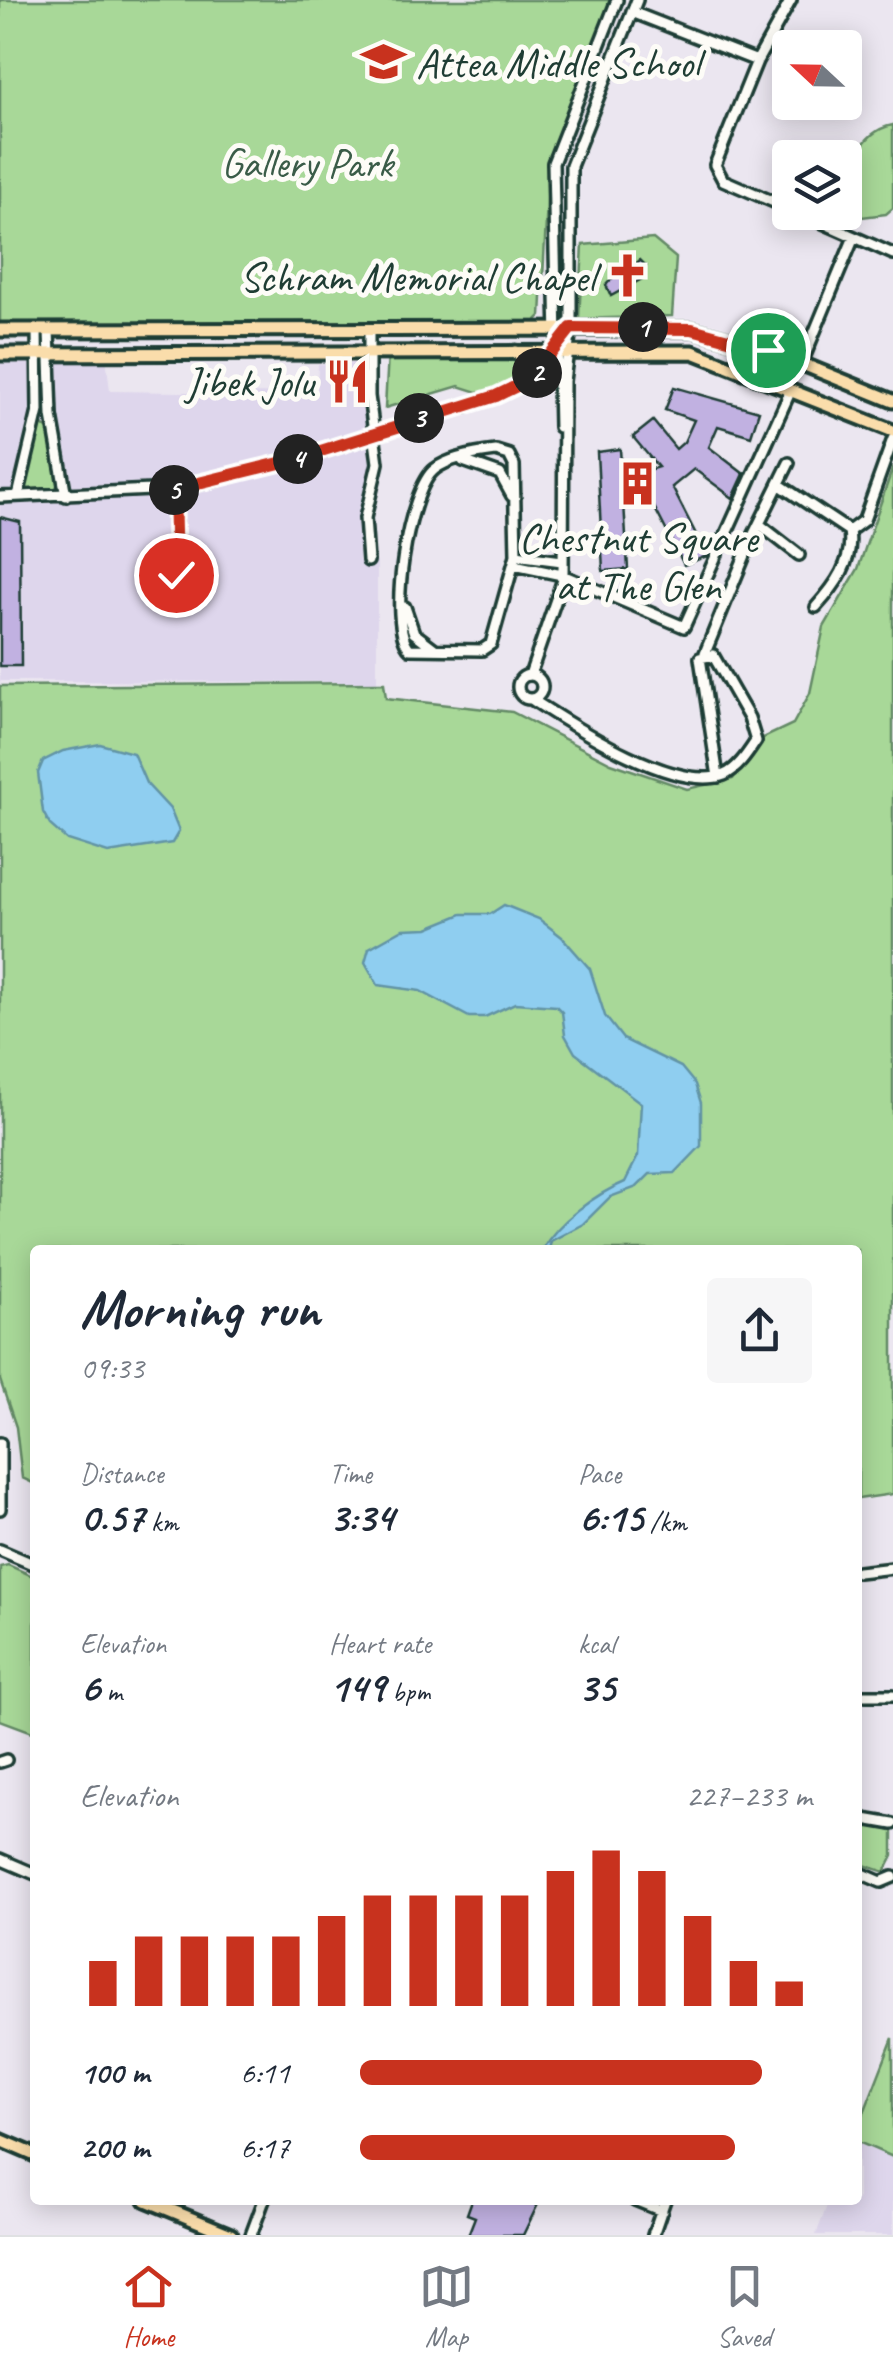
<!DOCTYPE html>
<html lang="en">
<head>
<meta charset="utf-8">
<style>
  body { margin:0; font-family:Caveat,sans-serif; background:#f6f6f7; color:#1f2937; height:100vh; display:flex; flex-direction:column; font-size:38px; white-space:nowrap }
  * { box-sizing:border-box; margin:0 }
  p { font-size:32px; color:#747a83 }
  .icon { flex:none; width:55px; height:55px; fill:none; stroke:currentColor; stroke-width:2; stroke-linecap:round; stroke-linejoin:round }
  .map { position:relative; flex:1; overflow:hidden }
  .drawer { position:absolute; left:30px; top:1245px; width:832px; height:960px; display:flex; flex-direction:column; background:#fff; border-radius:10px; box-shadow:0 5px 25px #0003 }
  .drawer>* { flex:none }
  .needle { width:65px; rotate:292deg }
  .tools { position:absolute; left:772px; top:30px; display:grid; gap:20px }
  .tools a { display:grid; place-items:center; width:90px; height:90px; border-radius:10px; background:#fff; box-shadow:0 5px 25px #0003; font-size:50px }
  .pin { position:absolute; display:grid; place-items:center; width:85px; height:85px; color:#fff; margin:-42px; border:5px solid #fff; border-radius:50%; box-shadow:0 2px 10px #0007 }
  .km { position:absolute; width:50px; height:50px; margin:-25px; border-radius:50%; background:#222; color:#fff; font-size:28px; line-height:50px; text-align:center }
  .round { display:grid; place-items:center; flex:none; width:105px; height:105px; border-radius:10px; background:#f6f6f7 }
  .summary { display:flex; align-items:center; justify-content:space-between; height:170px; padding:0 50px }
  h1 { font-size:55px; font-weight:700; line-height:75px }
  .metrics { display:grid; grid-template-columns:repeat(3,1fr); gap:15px; height:170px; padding:10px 50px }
  .metrics div { display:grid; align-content:center }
  .metrics b { font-size:42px; font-weight:700 }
  .metrics small { font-size:28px; font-weight:400 }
  .metrics p { font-size:28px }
  .chart { height:280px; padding:20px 50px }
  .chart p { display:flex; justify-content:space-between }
  .chart svg { width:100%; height:180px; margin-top:10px; stroke:#c8321e; stroke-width:6 }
  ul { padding:0 50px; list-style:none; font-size:32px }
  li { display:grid; grid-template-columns:160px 120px 1fr; align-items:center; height:75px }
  li i { height:25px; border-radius:12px; background:#c8321e }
  .tab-bar { display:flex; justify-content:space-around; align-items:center; height:140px; border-top:2px solid #e0e1e3; background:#fff; font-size:28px; color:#747a83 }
  .tab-bar a { display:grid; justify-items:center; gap:5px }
  .tab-bar .on { color:#c8321e }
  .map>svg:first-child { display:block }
  .built { fill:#ded6ec }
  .green { fill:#a8d898; stroke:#648a66; stroke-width:2.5 }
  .water { fill:#8fcef0; stroke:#6294a5; stroke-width:2.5 }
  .building { fill:#c1b1e1; stroke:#1f3d34; stroke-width:2.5 }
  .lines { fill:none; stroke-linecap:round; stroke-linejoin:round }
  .minor-casing { stroke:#1f3d34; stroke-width:16 }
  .major-casing { stroke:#1f3d34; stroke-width:19 }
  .minor { stroke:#fdfcf7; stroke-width:9 }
  .major { stroke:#faddab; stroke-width:11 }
  .route-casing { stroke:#fff; stroke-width:20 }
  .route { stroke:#c8321e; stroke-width:12 }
  .labels { text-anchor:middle; stroke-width:10; stroke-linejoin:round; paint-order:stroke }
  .poi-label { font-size:42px; fill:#1f3d34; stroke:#fdfcf7; text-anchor:end }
  .park-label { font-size:42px; fill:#3a5c48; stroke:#fdfcf7 }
</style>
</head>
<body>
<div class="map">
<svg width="893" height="2235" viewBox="0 0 893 2235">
  <rect width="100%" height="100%" fill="#ebe6f0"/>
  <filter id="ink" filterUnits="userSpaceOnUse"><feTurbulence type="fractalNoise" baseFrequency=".01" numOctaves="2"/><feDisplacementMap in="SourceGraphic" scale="20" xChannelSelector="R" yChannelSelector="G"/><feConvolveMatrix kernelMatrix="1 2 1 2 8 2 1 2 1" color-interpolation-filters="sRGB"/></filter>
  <g filter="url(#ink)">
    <!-- built -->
    <path class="built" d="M106,357L110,391L317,394L318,364L363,363L371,476L361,500L359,561H377V682L0,681V361Z
      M858,2142L893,2157V2235H816L829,2200H858Z"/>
    <!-- green -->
    <path class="green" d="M0,0H614L549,163L541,316L533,324L0,323Z
      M893,125V208L886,214L862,217L850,203C846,172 858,132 893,125Z
      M653,239L676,258L672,316L579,319L583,245Z
      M388,354L516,357L527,359L525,375L484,394L459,386L385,408Z
      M40,423L48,430L61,477L54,492L28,490L24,484Z
      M893,467V1494L858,1499V1250H35V1484L22,1478L16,1427L0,1380V686L384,683L386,698L512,712L611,763L687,789L733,779L761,739L793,724L810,693L824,627L858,569Z
      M8,1565L35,1577V1733L0,1720V1567Z
      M858,1822L893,1831V1856L885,1872L858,1863Z
      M893,2038V2157L858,2142V2128Z"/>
    <!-- water -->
    <path class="water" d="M100,744L133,753L146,783L170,809L179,831L172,843L108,853L67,840L50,825L43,812L38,773L43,761L63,751Z
      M504,905L539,919L562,937L590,969L605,1016L623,1039L681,1067L695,1084L701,1103V1146L675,1173L650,1174L637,1187L610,1197L583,1224L551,1241L549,1250H542C558,1221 596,1194 625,1182L638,1156L641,1103L575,1053L565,1035L562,1012L556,1006L515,1003L485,1017H469L420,991L378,985L365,962L369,948L403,929L428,928L462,914H490Z"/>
    <!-- building -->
    <path class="building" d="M640,260L646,266L637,274L642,279L611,296L606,285L627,262L632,267Z
      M674,387L759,411L751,436L718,426L709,447L744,474L733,498L694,469L672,487L707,556L684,565L649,497L624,503L628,569L603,571L597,452L620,449L622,478L658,467L633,437L653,421L676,449L684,442L694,420L665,410Z
      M0,517L20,522L21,666H0Z
      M472,2200H540L523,2235H468L475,2217L467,2214Z"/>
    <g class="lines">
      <defs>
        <path id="minor" d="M632,12L757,61
          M790,209L723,180L715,165L757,61L791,0
          M798,212L893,254
          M49,330L52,416L66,496
          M801,365L854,237
          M559,427L553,163L617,0
          M496,451L509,455L514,465L516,555L491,644L482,650L410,649C386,626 408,489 435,469C449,458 479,453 496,451Z
          M463,461L500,474L512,496
          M780,485L849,531C854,561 835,586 816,607
          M174,489L176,591
          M18,496L38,411L37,330
          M0,497L174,489L292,460L496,396L531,379L567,335
          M759,524L799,555
          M849,531L864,520L893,439
          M516,555L562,561
          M368,561L365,518L378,463L369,396V331
          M514,565L562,575L684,627L791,390
          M405,607L414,633L435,649
          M705,653L752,538L789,463
          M518 687a12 12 0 1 1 24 0a12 12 0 1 1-24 0Z
          M530,675L563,579L564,381L571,328V166L637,0
          M531,699C573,726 674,793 724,775C738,769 748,753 756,741L749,718L713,655L700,658L718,777
          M0,1443V1509
          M0,1550L35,1565
          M858,1572L893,1568
          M858,1695H893
          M0,1762L6,1760
          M858,1818L893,1824
          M0,1859L35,1874
          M858,1872L881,1882L893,1877
          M635,2200L662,2211
          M251,2235L264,2200
          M653,2235L665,2200"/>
        <path id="major" d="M0,330L692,329L768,350L893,401
          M516,352L529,363L531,379
          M0,354L693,352L893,431
          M0,2140L35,2155
          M146,2200L231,2235"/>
      </defs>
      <!-- minor casing -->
      <use href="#minor" class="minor-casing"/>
      <!-- major casing -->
      <use href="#major" class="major-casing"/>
      <!-- minor -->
      <use href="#minor" class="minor"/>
      <!-- major -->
      <use href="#major" class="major"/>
    </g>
  </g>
  <g class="lines" filter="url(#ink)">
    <defs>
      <path id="route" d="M176,575L174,489L292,460L496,396L531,379L571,328L692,329L768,350"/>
    </defs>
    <!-- route casing -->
    <use href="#route" class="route-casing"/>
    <!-- route -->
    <use href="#route" class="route"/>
  </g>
  <!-- icons -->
  <defs>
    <symbol id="school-bare" viewBox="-9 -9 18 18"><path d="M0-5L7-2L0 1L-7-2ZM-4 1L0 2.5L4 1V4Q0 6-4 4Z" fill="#c8321e" stroke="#fdfcf7" stroke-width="2.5" paint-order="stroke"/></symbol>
    <symbol id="church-bare" viewBox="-9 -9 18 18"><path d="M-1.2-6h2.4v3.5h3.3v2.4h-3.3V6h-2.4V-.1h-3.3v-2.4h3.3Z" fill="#c8321e" stroke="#fdfcf7" stroke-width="2.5" paint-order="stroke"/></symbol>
    <symbol id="restaurant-bare" viewBox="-9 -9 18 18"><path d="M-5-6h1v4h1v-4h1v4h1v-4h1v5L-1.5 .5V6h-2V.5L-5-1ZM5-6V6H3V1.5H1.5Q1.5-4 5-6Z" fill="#c8321e" stroke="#fdfcf7" stroke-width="2.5" paint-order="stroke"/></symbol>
    <symbol id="building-bare" viewBox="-9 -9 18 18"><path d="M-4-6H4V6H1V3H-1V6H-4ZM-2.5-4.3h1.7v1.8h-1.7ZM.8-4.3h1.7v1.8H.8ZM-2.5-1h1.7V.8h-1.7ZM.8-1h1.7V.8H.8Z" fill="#c8321e" stroke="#fdfcf7" stroke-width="2.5" paint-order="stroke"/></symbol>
  </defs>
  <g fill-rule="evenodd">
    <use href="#school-bare" x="352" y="30" width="63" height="63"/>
    <use href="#church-bare" x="596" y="244" width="63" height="63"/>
    <use href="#restaurant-bare" x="316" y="350" width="63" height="63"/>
    <use href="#building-bare" x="606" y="452" width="63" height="63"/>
  </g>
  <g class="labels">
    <!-- poi labels -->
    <g class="poi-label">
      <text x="416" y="77" text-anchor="start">Attea Middle School</text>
      <text x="595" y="291">Schram Memorial Chapel</text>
      <text x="314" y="396">Jibek Jolu</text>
      <text x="638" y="552" text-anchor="middle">Chestnut Square<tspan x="638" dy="48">at The Glen</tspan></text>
    </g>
    <!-- park labels -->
    <g class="park-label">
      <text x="307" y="177">Gallery Park</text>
    </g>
  </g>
</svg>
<div class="tools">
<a><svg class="needle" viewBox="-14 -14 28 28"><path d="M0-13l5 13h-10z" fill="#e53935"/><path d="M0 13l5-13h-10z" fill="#747a83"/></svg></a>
<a><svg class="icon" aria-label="layers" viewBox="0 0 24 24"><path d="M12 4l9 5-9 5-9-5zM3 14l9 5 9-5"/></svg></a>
</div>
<div class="pin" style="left:768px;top:350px;background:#1e9e55"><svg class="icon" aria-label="arrive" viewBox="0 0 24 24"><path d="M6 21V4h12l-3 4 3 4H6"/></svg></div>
<div class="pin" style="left:176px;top:575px;background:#d93025"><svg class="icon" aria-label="check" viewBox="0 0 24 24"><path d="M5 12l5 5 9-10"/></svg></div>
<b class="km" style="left:643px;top:327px">1</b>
<b class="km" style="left:537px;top:373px">2</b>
<b class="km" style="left:419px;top:418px">3</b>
<b class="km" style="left:298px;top:459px">4</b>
<b class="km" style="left:174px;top:490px">5</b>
<section class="drawer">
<div class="summary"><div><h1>Morning run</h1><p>09:33</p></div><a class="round"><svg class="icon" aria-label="share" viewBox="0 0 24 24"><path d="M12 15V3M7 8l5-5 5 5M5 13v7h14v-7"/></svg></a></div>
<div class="metrics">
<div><p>Distance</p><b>0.57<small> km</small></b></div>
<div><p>Time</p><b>3:34</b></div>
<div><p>Pace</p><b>6:15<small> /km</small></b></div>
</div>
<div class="metrics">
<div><p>Elevation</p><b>6<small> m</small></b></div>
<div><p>Heart rate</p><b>149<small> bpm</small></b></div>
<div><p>kcal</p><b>35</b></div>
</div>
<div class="chart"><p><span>Elevation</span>227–233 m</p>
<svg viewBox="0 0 160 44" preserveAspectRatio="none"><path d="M5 44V33M15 44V27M25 44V27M35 44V27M45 44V27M55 44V22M65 44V17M75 44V17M85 44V17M95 44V17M105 44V11M115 44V6M125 44V11M135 44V22M145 44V33M155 44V38"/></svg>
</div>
<ul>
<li><b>100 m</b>6:11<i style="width:89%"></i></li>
<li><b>200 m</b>6:17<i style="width:83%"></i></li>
</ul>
</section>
</div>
<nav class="tab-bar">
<a class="on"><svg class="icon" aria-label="home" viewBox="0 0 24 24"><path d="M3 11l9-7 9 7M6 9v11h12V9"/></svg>Home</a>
<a><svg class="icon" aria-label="map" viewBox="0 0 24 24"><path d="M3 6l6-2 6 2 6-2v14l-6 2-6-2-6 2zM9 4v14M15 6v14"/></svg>Map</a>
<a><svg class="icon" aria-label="saved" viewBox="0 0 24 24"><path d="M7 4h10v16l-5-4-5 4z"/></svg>Saved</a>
</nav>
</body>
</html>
